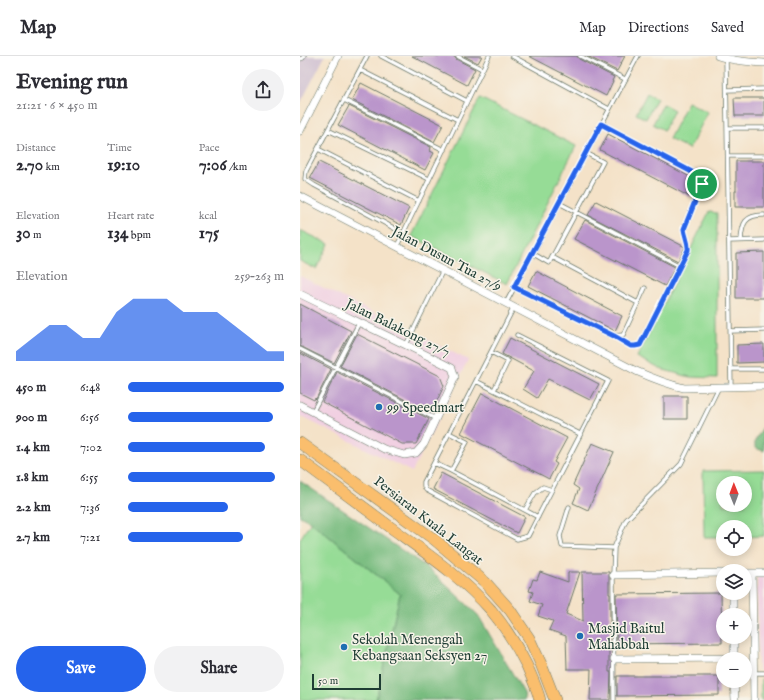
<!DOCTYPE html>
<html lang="en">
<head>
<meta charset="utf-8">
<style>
  body { margin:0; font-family:"IM FELL English",serif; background:#f2f2f3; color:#2b2b33; height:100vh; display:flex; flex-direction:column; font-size:15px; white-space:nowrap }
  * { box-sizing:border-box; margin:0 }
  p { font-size:13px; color:#7c7c81 }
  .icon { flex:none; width:22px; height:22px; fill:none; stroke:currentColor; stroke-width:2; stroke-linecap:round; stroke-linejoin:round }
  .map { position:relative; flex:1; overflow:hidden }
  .panel { display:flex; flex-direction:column; background:#fff; width:300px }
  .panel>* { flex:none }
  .needle { width:26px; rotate:359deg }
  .fabs { position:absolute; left:416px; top:420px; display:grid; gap:8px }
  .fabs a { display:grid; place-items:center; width:36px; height:36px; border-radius:50%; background:#fff; box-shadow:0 2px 10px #0003; font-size:20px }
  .scale { position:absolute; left:12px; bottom:10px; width:69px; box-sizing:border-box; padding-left:4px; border:2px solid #1f3d34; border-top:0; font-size:11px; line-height:14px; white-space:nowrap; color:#1f3d34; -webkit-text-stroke:3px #f7f3e8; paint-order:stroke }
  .pin { position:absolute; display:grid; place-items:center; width:34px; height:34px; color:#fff; margin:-17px; border:2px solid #fff; border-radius:50%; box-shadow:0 1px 4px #0007 }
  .round { display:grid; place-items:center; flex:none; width:42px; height:42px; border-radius:21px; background:#f2f2f3 }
  .overview { display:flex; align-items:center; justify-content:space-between; height:68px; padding:0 16px }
  h1 { font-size:22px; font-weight:700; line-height:30px }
  .stats { display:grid; grid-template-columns:repeat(3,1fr); gap:6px; height:68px; padding:4px 16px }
  .stats div { display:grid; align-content:center }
  .stats b { font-size:17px; font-weight:700 }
  .stats small { font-size:11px; font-weight:400 }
  .stats p { font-size:11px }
  .chart { height:112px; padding:8px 16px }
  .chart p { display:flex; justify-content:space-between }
  .chart svg { width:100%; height:72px; margin-top:4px; fill:#2563eb; opacity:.7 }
  .primary-button { display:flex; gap:8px; margin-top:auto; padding:8px 16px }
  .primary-button a { flex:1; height:46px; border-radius:24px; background:#2563eb; color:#fff; font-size:16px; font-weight:700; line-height:46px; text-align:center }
  .primary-button a+a { background:#f2f2f3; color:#2b2b33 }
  ul { padding:0 16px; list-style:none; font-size:13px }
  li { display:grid; grid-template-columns:64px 48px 1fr; align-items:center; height:30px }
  li i { height:10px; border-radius:5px; background:#2563eb }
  header { display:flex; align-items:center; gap:24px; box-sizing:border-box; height:56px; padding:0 20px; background:#fff; border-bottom:1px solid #e1e1e2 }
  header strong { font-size:19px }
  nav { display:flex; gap:22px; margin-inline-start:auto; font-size:14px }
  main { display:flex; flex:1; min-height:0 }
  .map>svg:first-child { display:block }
  .built { fill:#f1d0e2 }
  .industrial { fill:#cebed0 }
  .green { fill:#96dc96; stroke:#5a8c65; fill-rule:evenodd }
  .forest { fill:#78bc7f; stroke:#4c7c5a }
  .building { fill:#ba95cb }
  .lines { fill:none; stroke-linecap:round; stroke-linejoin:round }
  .service-casing { stroke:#6a7768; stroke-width:5 }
  .minor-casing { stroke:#6a7768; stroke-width:8 }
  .primary-casing { stroke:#6a7768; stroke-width:12 }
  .service { stroke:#fff; stroke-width:3.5 }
  .minor { stroke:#fff; stroke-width:7 }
  .primary { stroke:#fabe6d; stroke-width:11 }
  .route-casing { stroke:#fff; stroke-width:8 }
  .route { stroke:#2563eb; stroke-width:5 }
  .poi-dot { fill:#1f6fb2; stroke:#f7f3e8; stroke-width:1.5 }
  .labels { text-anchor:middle; stroke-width:3; stroke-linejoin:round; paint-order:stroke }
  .street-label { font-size:14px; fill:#1f3d34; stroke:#f7f3e8 }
  .poi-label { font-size:14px; fill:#1f3d34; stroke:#f7f3e8; text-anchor:start }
</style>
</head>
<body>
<header>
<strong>Map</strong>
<nav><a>Map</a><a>Directions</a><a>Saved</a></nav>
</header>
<main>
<section class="panel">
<div class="overview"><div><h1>Evening run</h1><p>21:21 · 6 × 450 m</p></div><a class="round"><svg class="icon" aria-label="share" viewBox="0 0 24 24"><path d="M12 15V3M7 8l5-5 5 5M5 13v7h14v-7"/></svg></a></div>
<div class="stats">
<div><p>Distance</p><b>2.70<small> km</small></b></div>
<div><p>Time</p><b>19:10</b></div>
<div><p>Pace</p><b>7:06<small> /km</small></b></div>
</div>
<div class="stats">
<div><p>Elevation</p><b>30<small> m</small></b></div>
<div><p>Heart rate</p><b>134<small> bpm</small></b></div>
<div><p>kcal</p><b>175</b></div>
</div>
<div class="chart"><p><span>Elevation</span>259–263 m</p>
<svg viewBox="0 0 160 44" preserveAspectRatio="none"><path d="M0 44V38L10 30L20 22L30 22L40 30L50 30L60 14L70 6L80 6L90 6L100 14L110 14L120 14L130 22L140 30L150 38L160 38V44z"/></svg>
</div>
<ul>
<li><b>450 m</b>6:48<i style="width:100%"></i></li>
<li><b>900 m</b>6:56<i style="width:93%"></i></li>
<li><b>1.4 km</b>7:02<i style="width:88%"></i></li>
<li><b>1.8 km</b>6:55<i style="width:94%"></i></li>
<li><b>2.2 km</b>7:36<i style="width:64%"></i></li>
<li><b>2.7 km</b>7:21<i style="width:74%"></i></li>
</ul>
<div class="primary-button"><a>Save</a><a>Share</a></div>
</section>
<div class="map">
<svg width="464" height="644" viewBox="0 0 464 644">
  <rect width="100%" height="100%" fill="#f7f3e8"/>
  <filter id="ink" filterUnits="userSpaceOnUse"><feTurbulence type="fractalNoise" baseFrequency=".025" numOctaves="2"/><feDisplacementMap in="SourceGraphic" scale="8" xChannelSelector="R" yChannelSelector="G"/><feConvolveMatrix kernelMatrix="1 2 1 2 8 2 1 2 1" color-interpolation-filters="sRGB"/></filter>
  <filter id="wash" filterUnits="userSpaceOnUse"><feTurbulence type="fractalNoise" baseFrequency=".012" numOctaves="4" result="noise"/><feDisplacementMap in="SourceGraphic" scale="16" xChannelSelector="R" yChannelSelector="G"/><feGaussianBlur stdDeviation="0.9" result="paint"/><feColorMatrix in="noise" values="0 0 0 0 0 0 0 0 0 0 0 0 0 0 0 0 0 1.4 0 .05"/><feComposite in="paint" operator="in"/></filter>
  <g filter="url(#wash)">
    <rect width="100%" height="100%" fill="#f4e2c8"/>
    <!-- built -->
    <path class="built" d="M0,220L168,304L112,416L0,360Z
      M464,520V614H458L457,521Z"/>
    <!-- industrial -->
    <path class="industrial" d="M0,0H25L0,48Z"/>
    <!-- green -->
    <path class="green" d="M347,37L357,42L346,63L336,58Z
      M180,42L276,90L207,228L111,180Z
      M388,46L408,56L389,93L369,83Z
      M363,48L374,54L364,74L353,68Z
      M409,156L417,157V322L390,321L360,313L337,301Z
      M0,174L29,188L16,213L0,205Z
      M464,414V480L445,481V471H423V481H404L403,415ZM423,427H445V449H423Z
      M11,466L100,538L76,644H0V483Z
      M461,623H464V644H461Z"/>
    <!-- forest -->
    <path class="forest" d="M464,369V395L455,392V385Z
      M0,425L128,512L178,559L224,637L225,644H76L100,538L11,466L0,460Z"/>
    <g id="blocks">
      <!-- building -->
      <path class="building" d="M112,0H154L156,3L175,13L167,29Z
        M164,0H182L178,7Z
        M229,0H277L279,3L314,21L312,25H313L306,40Z
        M287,0H325L317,15Z
        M61,27L143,69L134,86L52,44Z
        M434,42H464V60H435Z
        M49,50L131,91L130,95L134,97L125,114L38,69Z
        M308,78L398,125L390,141L300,94Z
        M436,105H464V151H435V135H436Z
        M19,106L109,152L101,169L10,122Z
        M296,145L385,191L378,205L288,159Z
        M285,164L375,211L365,230L274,183Z
        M464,196V242H436V197Z
        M236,215L322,260L315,275L228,230Z
        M0,248L51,275L34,307L0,290Z
        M57,278L140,320L144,330L131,357L40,310Z
        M210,282L299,328L290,344L248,323L237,342L223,333L234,315L202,298Z
        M464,288V306L437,307V289Z
        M0,297L31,313L16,343L15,342L14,344L0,337Z
        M37,316L129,363L116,388H102L22,346Z
        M182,337L267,382L254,406L257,408L249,423L161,377Z
        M364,340H387V363H364Z
        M292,387L314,396L288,454L273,447L279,433L273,429Z
        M141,417L225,461L217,477L133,433Z
        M240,516L268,526V516H280L266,558L283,565L282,516H309V538H310V588H309V616H311L310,644H290L291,613H267L266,580L249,574L253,565L238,560L242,549L230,545L233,536L229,535L233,523L237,524Z
        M421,537L422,587L317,588L316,538Z
        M317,620H419V639L317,640Z"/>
    </g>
  </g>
  <g filter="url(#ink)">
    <use href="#blocks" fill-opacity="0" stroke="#6a7768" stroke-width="1"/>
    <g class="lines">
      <defs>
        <path id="service" d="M67,0L6,115L5,123L14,129L103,177
          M81,0L167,45
          M157,0L182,13
          M212,0L309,53
          M280,0L325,23
          M0,3L3,2L4,0
          M426,3L431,331
          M60,14L158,64
          M427,34L464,33
          M44,44L144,94
          M301,68L390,115C397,119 402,121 402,128L384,173C385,181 389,187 388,194L340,289C330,292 323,285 314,280
          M428,72H464
          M28,74L129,123
          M18,93L119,145
          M428,100H464
          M259,147L380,210
          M441,184C442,167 445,159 464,159
          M429,185L464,184
          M97,190L189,0
          M232,197L249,207L303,106L286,97
          M252,201L338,247
          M214,231L314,280L323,279L345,232
          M206,247L338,0
          M214,251L124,426V430L126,434L217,483L228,480L308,325L217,279
          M430,275L464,274
          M106,289L143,214
          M0,293L136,363
          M191,296L208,305L194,334
          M431,313H464
          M176,325L280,378
          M13,355L59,267
          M149,377L167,386L151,415L238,461
          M134,407L151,415
          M269,451L260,480L262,490L314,492
          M225,454L235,437L243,431L252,434
          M454,617H464
          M314,644L313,519L314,492L326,464L381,408L419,331"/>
        <path id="minor" d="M418,0C433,5 448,6 464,7
          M0,75L38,0
          M0,140L336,315C352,322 367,328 384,332L464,330
          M0,238C51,263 102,286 152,312L155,321L124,388L116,397L104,399L84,393L0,349
          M445,517H464
          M452,517L454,644
          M313,519L423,517
          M433,537V559
          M434,581V603
          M314,603L434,602
          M434,625L435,644"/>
        <path id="primary" d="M0,387L135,484L186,527L210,554L229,582L241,608L255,644
          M0,404C31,427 62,450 93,473C126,497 164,523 191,554C205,571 217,590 227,610C232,622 237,632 240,644"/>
      </defs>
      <!-- service casing -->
      <use href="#service" class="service-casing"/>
      <!-- minor casing -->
      <use href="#minor" class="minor-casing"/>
      <!-- primary casing -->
      <use href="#primary" class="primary-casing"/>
      <!-- service -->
      <use href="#service" class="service"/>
      <!-- minor -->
      <use href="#minor" class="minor"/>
      <!-- primary -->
      <use href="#primary" class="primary"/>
    </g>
  </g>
  <g class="lines" filter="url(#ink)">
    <defs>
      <path id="route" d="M301,68L390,115C397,119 402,121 402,128L384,173C385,181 389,187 388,194L340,289L335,290H331L314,280L214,231Z"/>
    </defs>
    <!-- route casing -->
    <use href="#route" class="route-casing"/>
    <!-- route -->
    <use href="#route" class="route"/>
  </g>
  <!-- markers -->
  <g class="poi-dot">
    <circle cx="79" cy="351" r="4"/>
    <circle cx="280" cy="580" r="4"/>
    <circle cx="44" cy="591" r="4"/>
  </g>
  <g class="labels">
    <!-- street labels -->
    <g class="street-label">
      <text transform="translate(147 202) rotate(28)" y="5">Jalan Dusun Tua 27/9</text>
      <text transform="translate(98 271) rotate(26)" y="5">Jalan Balakong 27/7</text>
      <text transform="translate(129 464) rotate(38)" y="5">Persiaran Kuala Langat</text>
    </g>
    <!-- poi labels -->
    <g class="poi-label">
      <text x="87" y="356">99 Speedmart</text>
      <text x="288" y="577">Masjid Baitul<tspan x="288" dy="16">Mahabbah</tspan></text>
      <text x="52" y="588">Sekolah Menengah<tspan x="52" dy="16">Kebangsaan Seksyen 27</tspan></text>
    </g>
  </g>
</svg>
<div class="fabs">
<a><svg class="needle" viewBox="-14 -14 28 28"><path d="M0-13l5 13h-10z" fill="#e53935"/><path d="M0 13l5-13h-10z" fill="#7c7c81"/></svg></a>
<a><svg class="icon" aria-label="locate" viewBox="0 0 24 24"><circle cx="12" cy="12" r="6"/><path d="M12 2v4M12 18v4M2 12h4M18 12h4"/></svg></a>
<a><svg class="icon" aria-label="layers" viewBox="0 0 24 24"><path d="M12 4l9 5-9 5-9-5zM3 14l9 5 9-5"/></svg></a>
<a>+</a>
<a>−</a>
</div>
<div class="scale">50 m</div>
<div class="pin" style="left:402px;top:128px;background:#1e9e55"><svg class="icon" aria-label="arrive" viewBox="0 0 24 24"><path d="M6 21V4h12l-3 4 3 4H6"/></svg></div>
</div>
</main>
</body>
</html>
